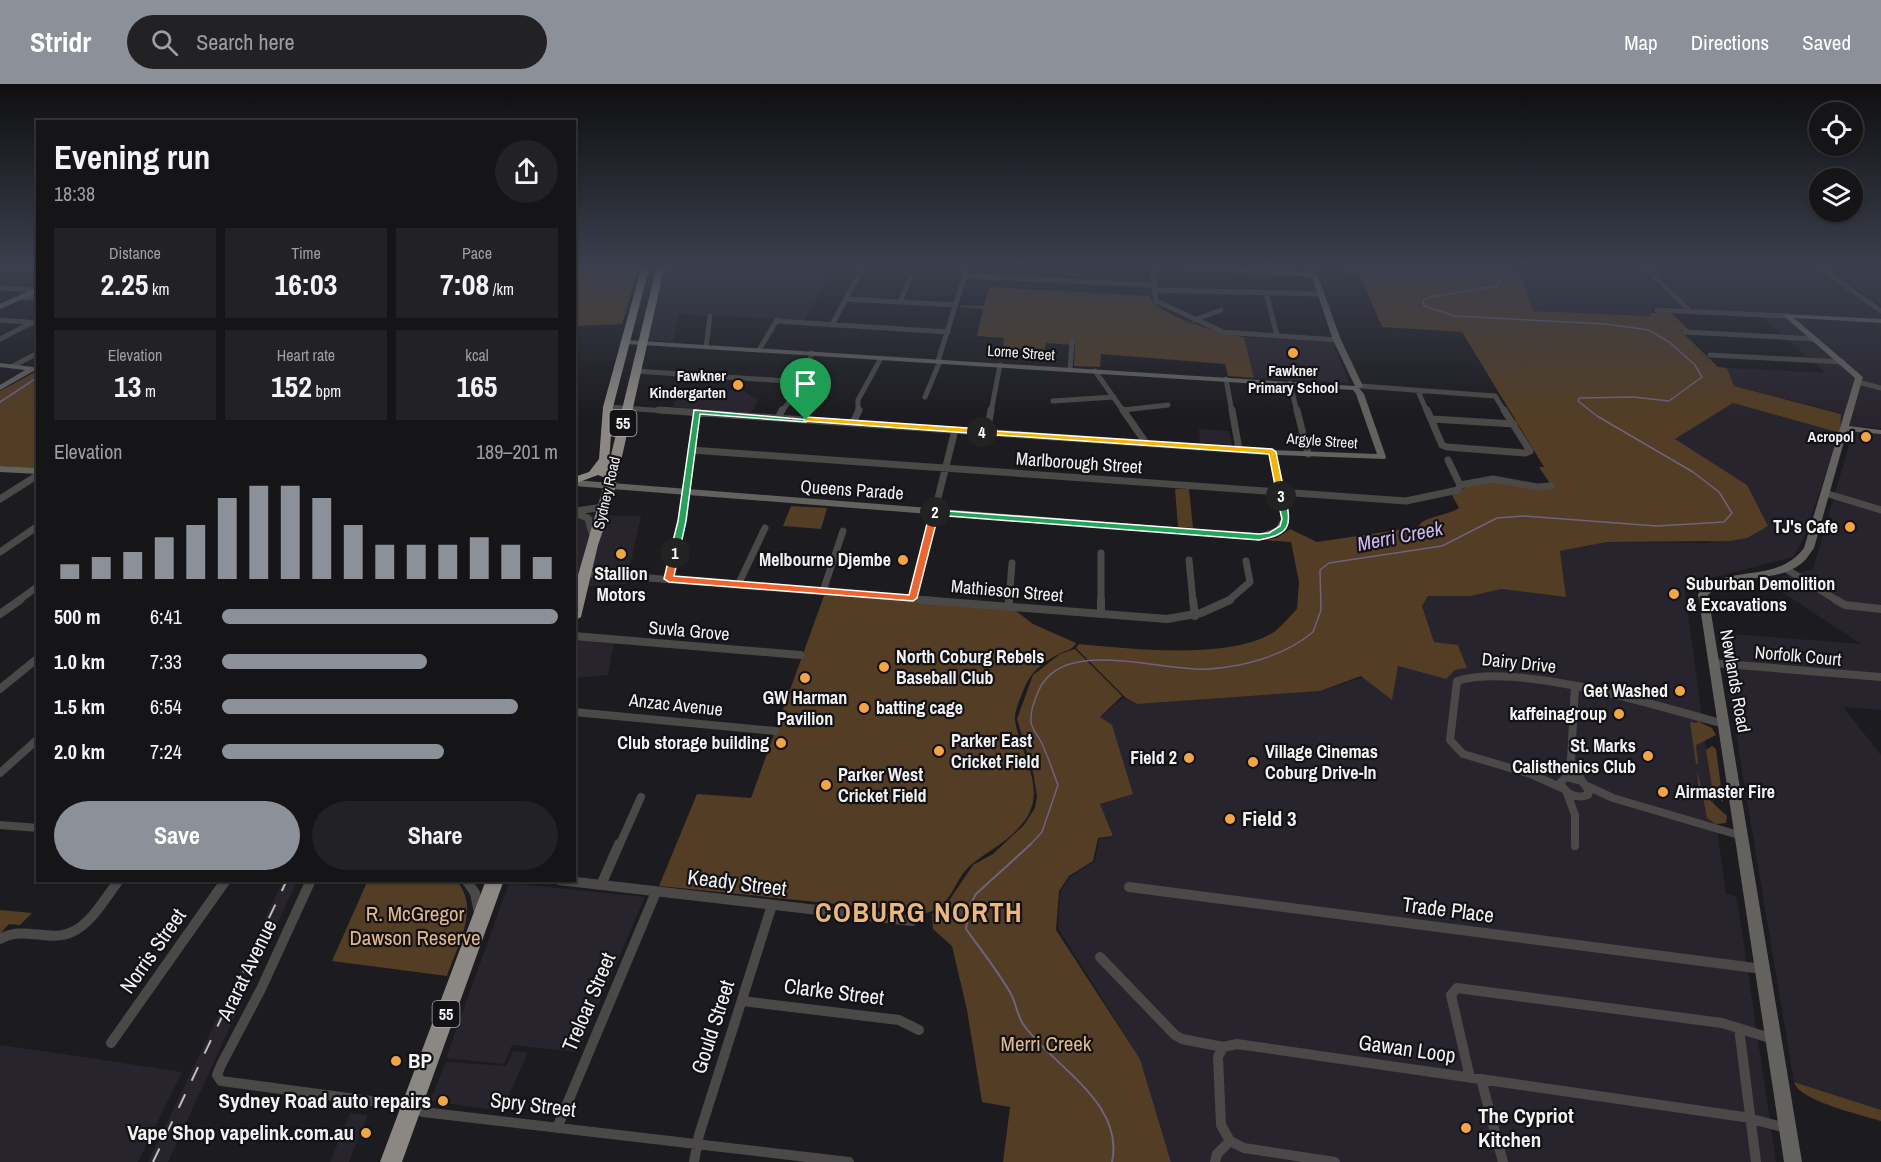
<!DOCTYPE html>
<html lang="en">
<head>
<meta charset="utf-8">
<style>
  body { margin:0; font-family:"Archivo Narrow",sans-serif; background:#222124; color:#f1f3f6; height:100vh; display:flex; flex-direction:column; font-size:22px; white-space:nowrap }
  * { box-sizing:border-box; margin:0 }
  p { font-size:20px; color:#9d9ea1 }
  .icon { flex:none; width:33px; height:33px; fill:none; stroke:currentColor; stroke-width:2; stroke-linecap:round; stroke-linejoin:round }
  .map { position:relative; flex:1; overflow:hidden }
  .drawer { position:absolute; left:36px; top:36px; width:540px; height:762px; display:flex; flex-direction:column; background:#151417; border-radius:0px; box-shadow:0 2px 4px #0004,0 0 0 2px #343336 }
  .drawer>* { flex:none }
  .tools { position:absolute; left:1809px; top:18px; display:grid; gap:12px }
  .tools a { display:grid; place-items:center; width:54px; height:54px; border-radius:50%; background:#151417; box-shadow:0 2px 4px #0004,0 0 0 2px #343336; font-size:30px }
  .pin { position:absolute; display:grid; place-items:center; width:51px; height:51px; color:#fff; margin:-62px -26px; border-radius:50% 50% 50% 0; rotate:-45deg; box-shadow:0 0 6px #0007 }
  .pin .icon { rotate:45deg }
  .km { position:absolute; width:30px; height:30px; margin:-15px; border-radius:50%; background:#222; color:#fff; font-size:16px; line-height:30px; text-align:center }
  .round { display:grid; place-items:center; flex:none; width:63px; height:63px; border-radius:32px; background:#222124 }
  .head { display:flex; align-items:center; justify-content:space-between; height:102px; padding:0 18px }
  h1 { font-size:33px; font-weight:700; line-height:45px }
  .stats { display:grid; grid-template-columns:repeat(3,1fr); gap:9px; height:102px; padding:6px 18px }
  .stats div { display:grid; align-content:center; border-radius:0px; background:#222124; text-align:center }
  .stats b { font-size:30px; font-weight:700 }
  .stats small { font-size:16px; font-weight:400 }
  .stats p { font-size:16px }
  .chart { height:168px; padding:12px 18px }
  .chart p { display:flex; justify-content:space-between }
  .chart svg { width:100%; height:108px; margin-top:6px; stroke:#8c9099; stroke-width:6 }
  .cta { display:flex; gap:12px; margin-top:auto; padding:12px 18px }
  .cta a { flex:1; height:69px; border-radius:36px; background:#8c9099; color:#fff; font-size:24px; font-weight:700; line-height:69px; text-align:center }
  .cta a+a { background:#222124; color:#f1f3f6 }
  ul { padding:0 18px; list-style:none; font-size:20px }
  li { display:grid; grid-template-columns:96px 72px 1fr; align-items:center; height:45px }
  li i { height:15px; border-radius:8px; background:#8c9099 }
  header { display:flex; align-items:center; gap:36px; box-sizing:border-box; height:84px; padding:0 30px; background:#8c9099; color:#fff }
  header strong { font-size:28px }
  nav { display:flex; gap:33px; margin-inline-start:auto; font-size:21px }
  .search { width:420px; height:54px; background:#222124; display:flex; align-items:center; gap:15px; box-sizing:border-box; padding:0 21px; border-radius:33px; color:#9d9ea1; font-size:22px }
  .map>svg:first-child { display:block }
  .built { fill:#28242d }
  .green { fill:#533d25 }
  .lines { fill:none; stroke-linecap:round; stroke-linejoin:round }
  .stream-far1 { stroke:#6e6280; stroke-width:1.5 }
  .stream { stroke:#6e6280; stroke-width:2 }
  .street-far3 { stroke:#4a4947; stroke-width:5 }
  .street-far2 { stroke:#4a4947; stroke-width:7 }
  .street-far1 { stroke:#4a4947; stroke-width:8 }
  .street { stroke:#4a4947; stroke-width:10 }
  .secondary { fill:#64625f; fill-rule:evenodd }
  .highway { fill:#8b8783; fill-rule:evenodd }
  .rail-far1 { stroke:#bebdc0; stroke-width:1.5; stroke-dasharray:7 7; stroke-linecap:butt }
  .rail { stroke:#bebdc0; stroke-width:2; stroke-dasharray:15 15; stroke-linecap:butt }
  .split-1 { fill:#22a559; stroke:#fff; stroke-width:1.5 }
  .split-2 { fill:#f0652b; stroke:#fff; stroke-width:1.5 }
  .split-3 { fill:#22a559; stroke:#fff; stroke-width:1.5 }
  .split-4 { fill:#f5b400; stroke:#fff; stroke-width:1.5 }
  .split-5 { fill:#f5b400; stroke:#fff; stroke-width:1.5 }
  .poi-dot { fill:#f2a542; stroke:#131215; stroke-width:2 }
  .labels { text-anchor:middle; stroke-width:4.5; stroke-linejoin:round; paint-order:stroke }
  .far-street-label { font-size:15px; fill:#f2f1f4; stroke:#131215 }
  .far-poi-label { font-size:15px; font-weight:bold; fill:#f2f1f4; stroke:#131215; text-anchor:end }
  .shield { fill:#131215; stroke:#afaeb1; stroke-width:1.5 }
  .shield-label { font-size:16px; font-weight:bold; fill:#f2f1f4 }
  .street-label { font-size:18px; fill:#f2f1f4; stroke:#131215 }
  .poi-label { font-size:18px; font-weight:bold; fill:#f2f1f4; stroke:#131215; text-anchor:end }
  .water-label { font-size:20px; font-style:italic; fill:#cfb9f0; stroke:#131215 }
  .near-poi-label { font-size:21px; font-weight:bold; fill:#f2f1f4; stroke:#131215; text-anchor:start }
  .near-street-label { font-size:21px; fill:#f2f1f4; stroke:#131215 }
  .near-park-label { font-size:21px; fill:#e2b889; stroke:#131215 }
  .near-district-label { font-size:28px; font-weight:bold; letter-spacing:1.5px; fill:#edb77a; stroke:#131215 }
</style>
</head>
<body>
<header>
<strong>Stridr</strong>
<div class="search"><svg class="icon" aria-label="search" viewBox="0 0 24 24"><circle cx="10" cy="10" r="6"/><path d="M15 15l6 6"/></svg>Search here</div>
<nav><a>Map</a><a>Directions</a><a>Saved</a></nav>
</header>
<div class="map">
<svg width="1881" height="1078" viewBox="0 0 1881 1078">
  <rect width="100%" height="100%" fill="#1c1b1f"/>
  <!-- built -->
  <path class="built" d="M665,181H836L805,236L678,230L673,258L649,256Z
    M1503,181H1637L1682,224L1651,222V232L1533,227L1522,193Z
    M1645,181H1812L1881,230V235L1693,226Z
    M1822,181L1865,182L1881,190V222Z
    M1761,233L1881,239V344L1840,342V329L1734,302L1727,284L1826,289Z
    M1244,253L1333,258L1349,299L1254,294Z
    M699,304L744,307L758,316L751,329L672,323L681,308H696Z
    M1733,319L1840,349L1802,458L1793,473L1684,501L1726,810L1736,812L1739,827L1776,1078H1171L1140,975L1058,844L1060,808L1070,793L1095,777L1099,755L1113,753L1100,720V633L1123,614L1137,620L1320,607L1398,582L1446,595L1455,586L1467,584L1458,561L1434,558L1422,522L1428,512H1471L1501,505L1566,513L1560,467L1607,458L1710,459L1747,401L1674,355Z
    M1199,345L1229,347L1232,361L1200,359Z
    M1853,347L1881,349V626L1843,623L1881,671V1026L1794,998L1719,549L1861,560L1765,497L1813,485Z
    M575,431L641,432L626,500L578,503L575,517Z
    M574,554L614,557L608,591L575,594Z
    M283,797H297L168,1078H148Z
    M509,799L645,813L578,968L512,961L504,980L446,974Z
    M0,961L50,968L182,988L138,1078H0Z
    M513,967L528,968L502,1027L430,1017L446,978L506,982Z
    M350,1029L368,1031L349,1078H330Z"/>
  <!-- green -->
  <path class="green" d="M575,181H640L622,240L575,242Z
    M1342,181H1503L1522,193L1533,227L1650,232L1651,229H1671L1689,246H1680L1718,283L1727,284L1734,302L1841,330L1840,349L1733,319L1675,355L1747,401L1768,442L1747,454L1729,457L1607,458L1560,467L1566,513L1501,505L1471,512H1428L1422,522L1434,558L1458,561L1467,584L1455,586L1446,595L1398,582L1392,616L1361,592L1320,607L1137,620L1126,614L1076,564L1079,560C1130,565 1231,576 1274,548C1282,542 1290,532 1297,525L1299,498L1291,458L1264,456L1277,454L1290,445L1317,458L1418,443C1424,432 1447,432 1459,424L1452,411L1466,403L1490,397L1553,404L1539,383H1544L1462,248L1382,243L1359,189L1345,188Z
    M990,203L1149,212C1158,232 1222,250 1244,253L1254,294L1228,292L1225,280L1101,270L1100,283L1074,282L1075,261L1046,259L1044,267L1003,264L1004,254L977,252L983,225L960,223L961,221L984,222Z
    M37,287V384L0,382V307Z
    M1175,405H1189L1193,444L1178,443Z
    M791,422L827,424L821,445L783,442Z
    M825,509L1012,524L1033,540L1076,559C1072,567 1065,566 1057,571C1039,581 1029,590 1022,610C1019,617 1014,629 1015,636C1020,672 1050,707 1022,740C1008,758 988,767 972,780C953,795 953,823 926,829L659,802L697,710L751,714Z
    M1075,565L1122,612L1100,633L1112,641L1133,710L1100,720L1113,752L1098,754L1093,777L1069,792L1059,807L1056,846L1140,975L1171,1078H1003L1010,1023L982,1018L967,926L952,862L933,845L932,830L946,821L973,781L993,770L1024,741L1035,724L1037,712L1033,688L1017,635L1033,591L1060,570Z
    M1697,637L1712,644L1716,651L1696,661L1698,679L1696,680L1690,638L1697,639Z
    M1712,662L1716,665L1723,718L1713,710L1706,666Z
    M1697,687L1703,710L1727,732L1726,739L1716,740L1707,734L1703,713L1699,710Z
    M368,796H456C481,824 457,862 447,892L332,877Z
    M0,826L32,829L20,841L9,840L0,850Z
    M1794,998L1881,1026V1037C1862,1031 1799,1017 1794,998Z"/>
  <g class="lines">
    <!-- stream-far1 -->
    <path class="stream-far1" d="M0,318L38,293
      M1029,762L1042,748L1058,701C1052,686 1047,668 1039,654C1036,649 1032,645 1031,638C1030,627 1034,617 1038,608C1061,551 1160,588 1207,585C1244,583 1284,572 1313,548L1321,526L1320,486L1329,479L1442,462L1497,434L1523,432L1657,442L1724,438L1732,429L1719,408L1693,388L1597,332L1578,317L1579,314L1633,313L1669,317L1702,293L1695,281L1669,258L1649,246L1606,240L1455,232L1424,222L1423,216L1430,213L1497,202L1500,197L1481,181"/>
    <!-- stream -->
    <path class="stream" d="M1031,760L976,810L969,823L966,845C981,866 998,887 1011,910C1016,919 1017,931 1023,940C1052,982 1125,1018 1112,1078"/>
    <!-- street-far3 -->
    <path class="street-far3" d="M1152,181L1156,217L1223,248L1337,256
      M1642,181L1690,227
      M1816,181L1881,227
      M0,183L38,185
      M965,192L1153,201
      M0,204L36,206
      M1154,206L1322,210
      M1266,208L1277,252
      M21,213L38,214
      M846,215L956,221
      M900,218L910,194
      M1657,226L1787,232
      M0,236L38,239
      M1194,236L1221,226
      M776,237L948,248
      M832,241L864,181
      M1685,248L1815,255
      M0,255L31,239
      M706,263L710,232
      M759,266L777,236
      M1710,271L1843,278
      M938,277L968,181
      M13,282L38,269
      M1070,286L1072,257
      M635,287L802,298
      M1095,287L1124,328
      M1226,295L1232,328
      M1858,298L1881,304
      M1290,299L1297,328
      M1360,302L1495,312L1505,328
      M1418,307L1427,328
      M925,313L940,277
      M1053,317L1114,313
      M608,323L681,328
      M1123,326L1168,321
      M781,328L794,312L812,269
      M858,328V316L881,274
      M991,328L1000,281"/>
    <!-- street-far2 -->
    <path class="street-far2" d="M659,326L1272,368
      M1123,326L1146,359
      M1232,326L1239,365
      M1297,326L1308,370
      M1427,326L1442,361L1447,363
      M778,334L782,326
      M1432,335L1514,340
      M853,339L859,326
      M987,348L991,326
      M1447,363L1525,369L1530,367L1504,326
      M691,366L1406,417L1458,406L1460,401
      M1448,376L1460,401
      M1460,401L1493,395L1537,403L1551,402
      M1825,409L1881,426
      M0,415L38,391
      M576,427L597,424
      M574,429L588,434L592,449
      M0,468L38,442
      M1101,469V517
      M1189,476L1193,517
      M1786,485L1838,517
      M585,489L940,517
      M668,495L682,437L697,328
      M738,501L765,444
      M823,507L843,447
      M913,514L955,346
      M18,517L38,502
      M1009,517L1012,479
      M1228,517L1250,498L1246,477"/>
    <!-- street-far1 -->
    <path class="street-far1" d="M921,516L1167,535L1201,529L1230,516
      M1101,516V530
      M1193,516L1195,532
      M1836,516L1845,521L1881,525
      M1009,522V516
      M0,530L20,516
      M574,552L800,571
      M1713,579L1881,593
      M0,605L38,574
      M574,628L775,647
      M1571,676L1582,697
      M0,689L38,655
      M1566,693L1582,697L1589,707L1588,711C1576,715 1566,710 1560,699Z
      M1566,693L1571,676L1575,602
      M1587,702L1613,714L1742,752
      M1562,704L1531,690L1463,670L1450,656L1457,597C1520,578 1658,622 1724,640
      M1567,709L1575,731V762
      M0,741L38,744
      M619,762L641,713"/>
    <!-- street -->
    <path class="street" d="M311,796L261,905L221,981L217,991L221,997L401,1021L423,1028L849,1078
      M466,796L475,809L479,829
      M559,796L912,837
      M601,801L619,760
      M1129,803L1763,885
      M0,855C24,841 49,859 72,848C92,839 106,813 119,796
      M1100,873L1175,951L1182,955L1223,963
      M742,917L899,936L919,946
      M1739,944L1756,1078
      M111,959L226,796
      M1470,994L1451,911L1457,904L1722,939L1773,955
      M1481,995L1503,1078
      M557,1044L656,808
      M694,1078L699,1051L772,821
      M1215,1078L1217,1070L1230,1057
      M1335,1078L1244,1064L1230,1057L1221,1041L1218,973L1223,963L1237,960L1744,1033L1786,1044"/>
    <!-- secondary -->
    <path class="secondary" d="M1149,181H1186L1309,188L1311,187L1308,181H1314L1317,187L1315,190L1318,192L1341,256L1363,302L1359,304L1364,310L1386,373L1385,375L1277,371C1280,385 1283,399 1286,413C1292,442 1291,451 1259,456L574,402V396L1259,450L1276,444L1281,435L1268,368L1269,366L1377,370L1356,310L1353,306L626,260L622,258L626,256L1355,302L1333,256L1312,193L1152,183Z
      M38,203V208L0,225V220Z
      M1787,230L1881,235V239L1794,234L1863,293L1849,342L1881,346V350L1847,347L1814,464C1810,469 1807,475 1802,479C1775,501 1733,487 1708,511L1802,1078H1784L1698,510C1725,478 1775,502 1804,464L1855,294L1785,233V231Z
      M0,279L33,283L37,285L0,306V301L25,286L0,283Z
      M0,382L38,384V390L0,388Z"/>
    <!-- highway -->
    <path class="highway" d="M642,181H650L613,323L609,379L657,181H665L610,426L598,461L581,533L574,537V505L606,394L598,391L574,400V393L589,388L599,375L603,323Z
      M486,796H504L402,1078H380Z"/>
    <!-- rail-far1 -->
    <path class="rail-far1" d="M574,196L582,181"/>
    <!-- rail -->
    <path class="rail" d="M153,1078L287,796"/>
  </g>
  <!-- sky -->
  <linearGradient id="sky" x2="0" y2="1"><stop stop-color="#0f0f11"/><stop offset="0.55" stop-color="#3a3f4d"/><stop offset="1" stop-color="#3a3f4d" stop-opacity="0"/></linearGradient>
  <rect width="1881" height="332" fill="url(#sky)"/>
  <!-- split-1 -->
  <path class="split-1" d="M694,326L810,336L806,338L700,330L686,437L679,469L675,471L670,469L678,437Z"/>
  <!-- split-2 -->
  <path class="split-2" d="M935,426L939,428L917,514L913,517L669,498L664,495L670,469L675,466L679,469L674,492L909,511L930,428Z"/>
  <!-- split-3 -->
  <path class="split-3" d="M1281,410L1285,412C1292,442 1291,450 1259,456L935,431L930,428L935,426L1259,450L1269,449L1280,442L1282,435L1277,412Z"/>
  <!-- split-4 -->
  <path class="split-4" d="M980,346L1272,365L1276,368L1285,412L1281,415L1277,412L1269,370L982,350Z"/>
  <!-- split-5 -->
  <path class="split-5" d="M806,333L982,345L986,348L982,350L804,337Z"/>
  <!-- markers -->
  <g class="poi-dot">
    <circle cx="1293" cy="269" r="6"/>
    <circle cx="738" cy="301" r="6"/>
    <circle cx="1866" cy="353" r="6"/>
    <circle cx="1850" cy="443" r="6"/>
    <circle cx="621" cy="470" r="6"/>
    <circle cx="903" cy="476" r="6"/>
    <circle cx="1674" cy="510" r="6"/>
    <circle cx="884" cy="583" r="6"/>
    <circle cx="805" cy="594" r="6"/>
    <circle cx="1680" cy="607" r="6"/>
    <circle cx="864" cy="624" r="6"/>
    <circle cx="1619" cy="630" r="6"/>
    <circle cx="781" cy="659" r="6"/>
    <circle cx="939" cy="667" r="6"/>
    <circle cx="1648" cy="672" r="6"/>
    <circle cx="1189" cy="674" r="6"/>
    <circle cx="1253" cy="678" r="6"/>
    <circle cx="826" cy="701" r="6"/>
    <circle cx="1663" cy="708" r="6"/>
    <circle cx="1230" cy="735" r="6"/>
    <circle cx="396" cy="977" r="6"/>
    <circle cx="443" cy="1017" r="6"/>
    <circle cx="1466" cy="1044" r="6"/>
    <circle cx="366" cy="1049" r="6"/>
  </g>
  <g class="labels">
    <!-- far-street labels -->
    <g class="far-street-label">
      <text transform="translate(1021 269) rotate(4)" y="5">Lorne Street</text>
      <text transform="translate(1322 357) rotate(4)" y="5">Argyle Street</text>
      <text transform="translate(607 409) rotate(-77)" y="5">Sydney Road</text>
    </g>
    <!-- far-poi labels -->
    <g class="far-poi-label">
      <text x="1293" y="292" text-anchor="middle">Fawkner<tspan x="1293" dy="17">Primary School</tspan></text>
      <text x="726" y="297">Fawkner<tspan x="726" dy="17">Kindergarten</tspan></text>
      <text x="1854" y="358">Acropol</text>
    </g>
    <!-- shield labels -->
    <g class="shield">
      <rect x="609.5" y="326" width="27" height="26" rx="4.5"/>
      <rect x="432.5" y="917" width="27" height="26" rx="4.5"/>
    </g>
    <g class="shield-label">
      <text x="623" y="345">55</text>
      <text x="446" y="936">55</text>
    </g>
    <!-- street labels -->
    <g class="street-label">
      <text transform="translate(1079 379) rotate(4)" y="6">Marlborough Street</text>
      <text transform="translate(852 406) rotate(4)" y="6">Queens Parade</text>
      <text transform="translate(1007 507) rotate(5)" y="6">Mathieson Street</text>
      <text transform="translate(689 547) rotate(5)" y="6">Suvla Grove</text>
      <text transform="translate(1798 572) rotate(5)" y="6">Norfolk Court</text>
      <text transform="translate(1519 579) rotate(6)" y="6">Dairy Drive</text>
      <text transform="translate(1735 597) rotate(80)" y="6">Newlands Road</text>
      <text transform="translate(676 621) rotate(6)" y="6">Anzac Avenue</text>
    </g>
    <!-- poi labels -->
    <g class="poi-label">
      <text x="1838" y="449">TJ's Cafe</text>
      <text x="891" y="482">Melbourne Djembe</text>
      <text x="621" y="496" text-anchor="middle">Stallion<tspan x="621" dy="21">Motors</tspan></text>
      <text x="1686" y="506" text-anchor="start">Suburban Demolition<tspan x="1686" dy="21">&amp; Excavations</tspan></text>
      <text x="896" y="579" text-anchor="start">North Coburg Rebels<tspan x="896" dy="21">Baseball Club</tspan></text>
      <text x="1668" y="613">Get Washed</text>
      <text x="805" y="620" text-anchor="middle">GW Harman<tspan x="805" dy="21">Pavilion</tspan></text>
      <text x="876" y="630" text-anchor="start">batting cage</text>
      <text x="1607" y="636">kaffeinagroup</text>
      <text x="951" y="663" text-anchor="start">Parker East<tspan x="951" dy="21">Cricket Field</tspan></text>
      <text x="769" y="665">Club storage building</text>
      <text x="1636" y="668">St. Marks<tspan x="1636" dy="21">Calisthenics Club</tspan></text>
      <text x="1265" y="674" text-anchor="start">Village Cinemas<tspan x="1265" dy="21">Coburg Drive-In</tspan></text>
      <text x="1177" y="680">Field 2</text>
      <text x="838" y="697" text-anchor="start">Parker West<tspan x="838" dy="21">Cricket Field</tspan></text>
      <text x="1675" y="714" text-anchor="start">Airmaster Fire</text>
    </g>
    <!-- water labels -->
    <g class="water-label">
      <text transform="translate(1400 452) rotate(-11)" y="7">Merri Creek</text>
    </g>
    <!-- near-poi labels -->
    <g class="near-poi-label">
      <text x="1242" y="742">Field 3</text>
      <text x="408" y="984">BP</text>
      <text x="431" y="1024" text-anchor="end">Sydney Road auto repairs</text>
      <text x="1478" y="1039">The Cypriot<tspan x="1478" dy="24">Kitchen</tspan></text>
      <text x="354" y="1056" text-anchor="end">Vape Shop vapelink.com.au</text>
    </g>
    <!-- near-street labels -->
    <g class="near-street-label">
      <text transform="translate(737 799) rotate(7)" y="7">Keady Street</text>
      <text transform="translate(1448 826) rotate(7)" y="7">Trade Place</text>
      <text transform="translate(153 867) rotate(-55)" y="7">Norris Street</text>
      <text transform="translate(247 886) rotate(-64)" y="7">Ararat Avenue</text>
      <text transform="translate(834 908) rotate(7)" y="7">Clarke Street</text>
      <text transform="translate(589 918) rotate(-67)" y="7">Treloar Street</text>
      <text transform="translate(713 943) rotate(-72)" y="7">Gould Street</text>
      <text transform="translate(1407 965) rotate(8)" y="7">Gawan Loop</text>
      <text transform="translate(533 1021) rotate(7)" y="7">Spry Street</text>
    </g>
    <!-- near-park labels -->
    <g class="near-park-label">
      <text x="415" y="837">R. McGregor<tspan x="415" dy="24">Dawson Reserve</tspan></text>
      <text x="1046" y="967">Merri Creek</text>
    </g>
    <!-- near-district labels -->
    <g class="near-district-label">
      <text x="919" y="838">COBURG NORTH</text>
    </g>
  </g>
</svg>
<div class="tools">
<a><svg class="icon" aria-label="locate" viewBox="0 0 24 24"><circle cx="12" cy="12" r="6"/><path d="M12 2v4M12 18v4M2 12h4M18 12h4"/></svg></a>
<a><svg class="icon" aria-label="layers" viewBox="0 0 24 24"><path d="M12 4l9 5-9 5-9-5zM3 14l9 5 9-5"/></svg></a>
</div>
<div class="pin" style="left:806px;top:336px;background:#1e9e55"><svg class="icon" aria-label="arrive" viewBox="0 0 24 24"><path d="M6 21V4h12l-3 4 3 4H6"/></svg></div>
<b class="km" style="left:675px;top:469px">1</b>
<b class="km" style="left:935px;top:428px">2</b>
<b class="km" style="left:1281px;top:412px">3</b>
<b class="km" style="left:982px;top:348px">4</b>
<section class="drawer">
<div class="head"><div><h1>Evening run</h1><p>18:38</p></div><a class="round"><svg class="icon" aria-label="share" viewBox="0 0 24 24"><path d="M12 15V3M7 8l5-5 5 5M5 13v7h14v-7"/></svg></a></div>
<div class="stats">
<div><p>Distance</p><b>2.25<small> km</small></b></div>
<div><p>Time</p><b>16:03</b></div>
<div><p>Pace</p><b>7:08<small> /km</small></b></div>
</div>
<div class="stats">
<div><p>Elevation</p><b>13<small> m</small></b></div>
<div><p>Heart rate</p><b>152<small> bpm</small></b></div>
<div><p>kcal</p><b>165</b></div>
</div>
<div class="chart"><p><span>Elevation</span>189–201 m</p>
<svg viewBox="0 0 160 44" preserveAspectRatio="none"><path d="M5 44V38M15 44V35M25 44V33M35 44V27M45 44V22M55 44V11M65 44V6M75 44V6M85 44V11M95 44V22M105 44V30M115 44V30M125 44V30M135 44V27M145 44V30M155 44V35"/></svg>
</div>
<ul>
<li><b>500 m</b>6:41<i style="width:100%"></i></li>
<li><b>1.0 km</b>7:33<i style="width:61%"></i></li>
<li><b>1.5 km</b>6:54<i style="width:88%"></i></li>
<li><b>2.0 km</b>7:24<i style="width:66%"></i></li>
</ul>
<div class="cta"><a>Save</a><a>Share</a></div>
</section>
</div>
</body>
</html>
